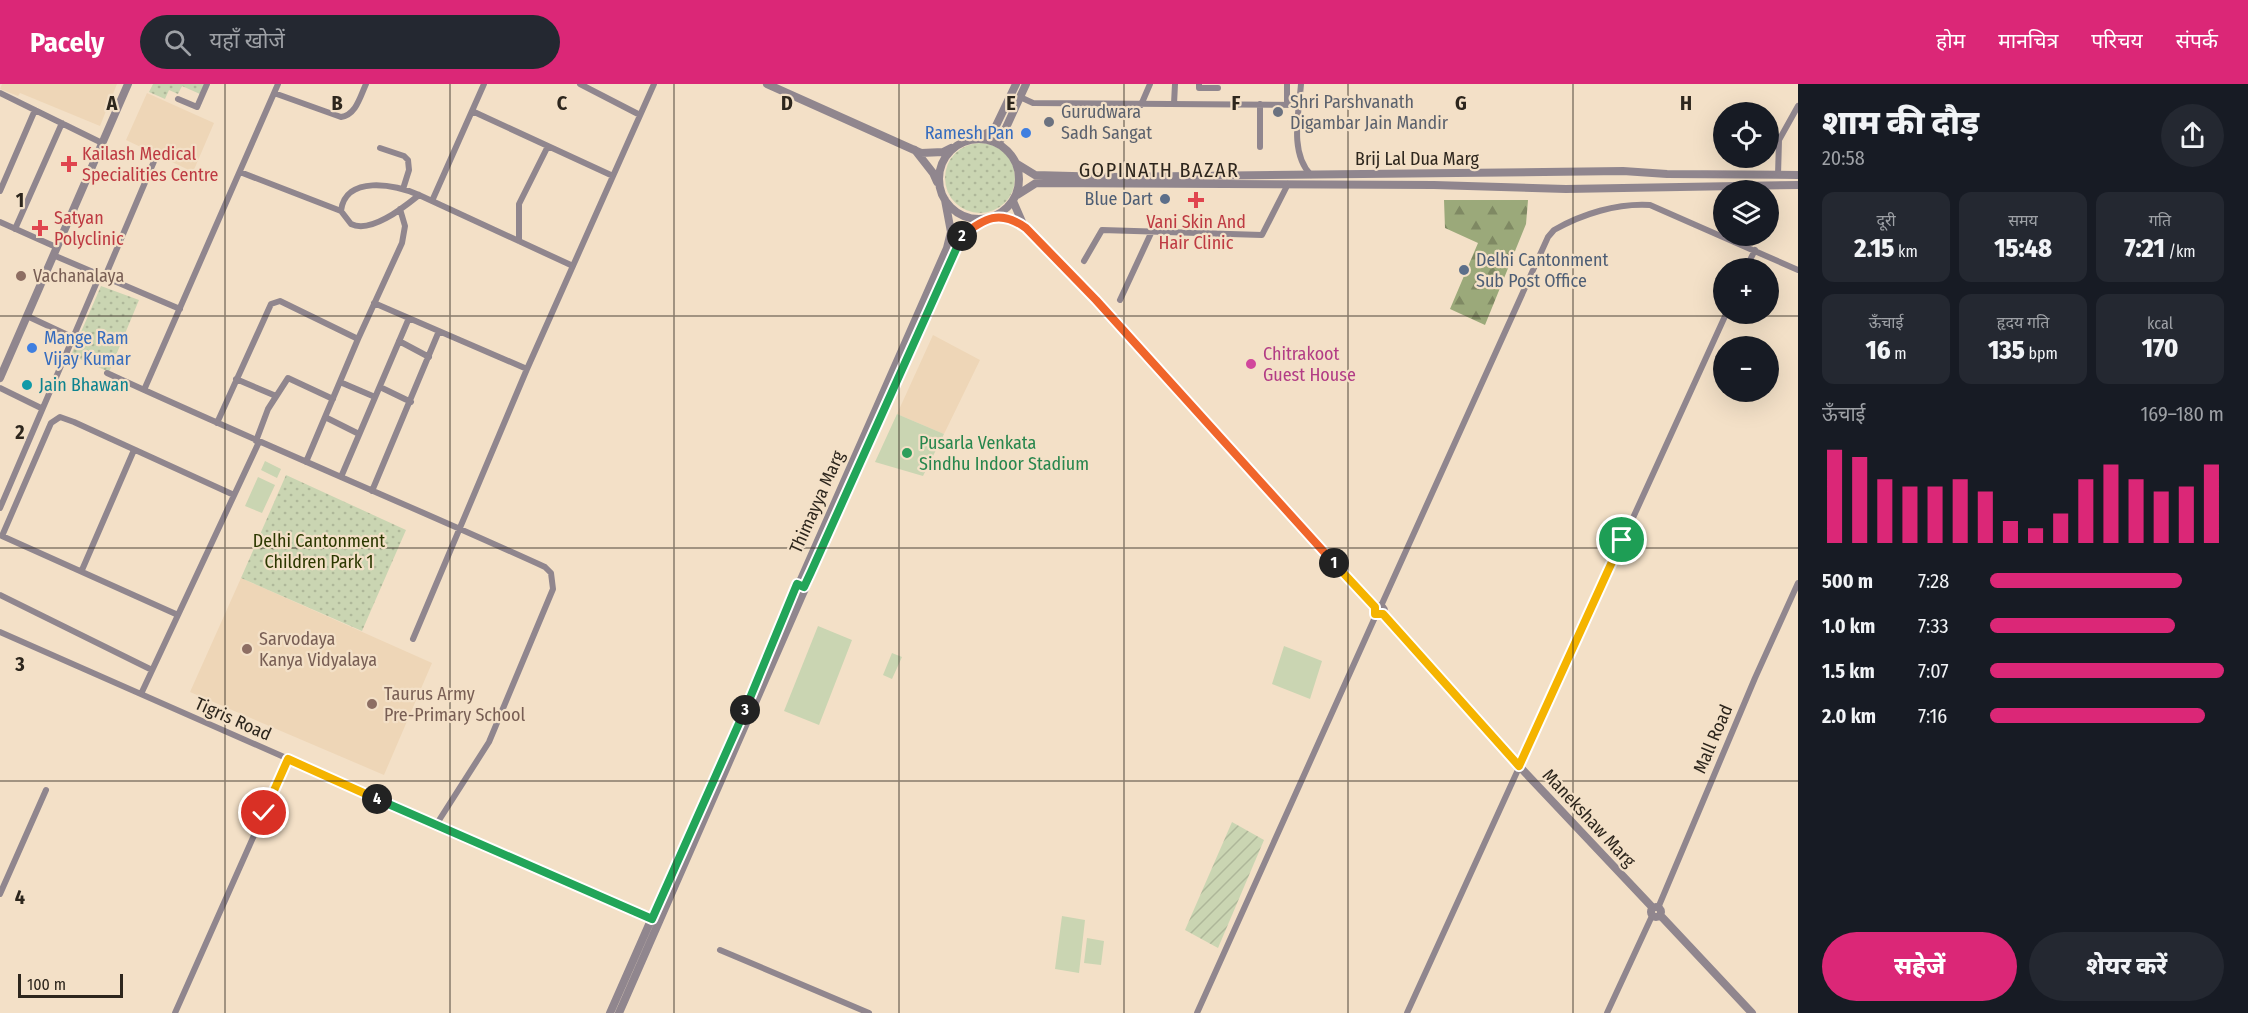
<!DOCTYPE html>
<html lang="hi">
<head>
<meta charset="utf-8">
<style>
  body { margin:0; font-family:"Fira Sans Condensed","Noto Sans Devanagari",sans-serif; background:#242831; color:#f1f3f6; height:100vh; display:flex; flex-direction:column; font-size:22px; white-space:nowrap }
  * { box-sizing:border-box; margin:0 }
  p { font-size:20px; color:#9ea1a6 }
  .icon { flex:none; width:33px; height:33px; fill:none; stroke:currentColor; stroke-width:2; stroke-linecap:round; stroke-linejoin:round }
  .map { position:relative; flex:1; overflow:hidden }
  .drawer { display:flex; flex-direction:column; background:#171b24; width:450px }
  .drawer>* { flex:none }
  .fabs { position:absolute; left:1713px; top:18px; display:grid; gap:12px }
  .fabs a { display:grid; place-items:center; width:66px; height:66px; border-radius:50%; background:#171b24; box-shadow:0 6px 24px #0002; font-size:30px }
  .scale { position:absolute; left:18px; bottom:15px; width:105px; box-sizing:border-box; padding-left:6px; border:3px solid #2d261d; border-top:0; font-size:16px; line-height:21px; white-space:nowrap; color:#2d261d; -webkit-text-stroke:4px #f3e0c7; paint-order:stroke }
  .pin { position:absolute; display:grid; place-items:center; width:51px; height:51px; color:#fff; margin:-26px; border:3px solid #fff; border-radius:50%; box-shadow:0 2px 6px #0007 }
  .km { position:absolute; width:30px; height:30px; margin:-15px; border-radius:50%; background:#222; color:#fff; font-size:16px; line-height:30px; text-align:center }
  .round { display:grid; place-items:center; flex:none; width:63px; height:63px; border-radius:32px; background:#242831 }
  .headline { display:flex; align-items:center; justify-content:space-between; height:102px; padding:0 24px }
  h1 { font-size:33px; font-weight:800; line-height:45px }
  .figures { display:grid; grid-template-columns:repeat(3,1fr); gap:9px; height:102px; padding:6px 24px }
  .figures div { display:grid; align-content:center; border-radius:12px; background:#242831; text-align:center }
  .figures b { font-size:26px; font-weight:800 }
  .figures small { font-size:16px; font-weight:400 }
  .figures p { font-size:16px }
  .chart { height:168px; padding:12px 24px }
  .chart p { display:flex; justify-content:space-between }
  .chart svg { width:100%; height:108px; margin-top:6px; stroke:#db2777; stroke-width:6 }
  .primary-button { display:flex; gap:12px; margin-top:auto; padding:12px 24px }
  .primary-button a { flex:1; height:69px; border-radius:36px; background:#db2777; color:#fff; font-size:24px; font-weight:800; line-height:69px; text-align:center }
  .primary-button a+a { background:#242831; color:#f1f3f6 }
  ul { padding:0 24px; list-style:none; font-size:20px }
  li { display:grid; grid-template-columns:96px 72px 1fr; align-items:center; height:45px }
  li i { height:15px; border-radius:8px; background:#db2777 }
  header { display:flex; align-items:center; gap:36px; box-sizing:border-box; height:84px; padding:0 30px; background:#db2777; color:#fff }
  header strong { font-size:28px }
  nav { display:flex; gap:33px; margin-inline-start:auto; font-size:21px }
  .search { width:420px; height:54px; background:#242831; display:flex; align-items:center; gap:15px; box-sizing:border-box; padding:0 21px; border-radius:33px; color:#9ea1a6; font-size:22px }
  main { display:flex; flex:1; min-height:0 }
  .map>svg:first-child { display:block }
  .built { fill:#eed6b7 }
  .grass { fill:url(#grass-dots) }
  .forest { fill:url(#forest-firs) }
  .garden { fill:url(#garden-furrows) }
  .pitch { fill:#cad5b2 }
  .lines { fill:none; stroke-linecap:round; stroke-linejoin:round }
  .minor { stroke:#90868e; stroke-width:6 }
  .tertiary { stroke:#90868e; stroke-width:8 }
  .split-1-casing { stroke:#fff; stroke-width:12 }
  .split-2-casing { stroke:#fff; stroke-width:12 }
  .split-3-casing { stroke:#fff; stroke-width:12 }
  .split-4-casing { stroke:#fff; stroke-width:12 }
  .split-5-casing { stroke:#fff; stroke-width:12 }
  .split-1 { stroke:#f5b400; stroke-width:8 }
  .split-2 { stroke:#f0652b; stroke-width:8 }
  .split-3 { stroke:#22a559; stroke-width:8 }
  .split-4 { stroke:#22a559; stroke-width:8 }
  .split-5 { stroke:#f5b400; stroke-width:8 }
  .grid { fill:none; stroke:#2d261d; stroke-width:1.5; stroke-opacity:0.55 }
  .worship-dot { fill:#6b7280; stroke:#f3e0c7; stroke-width:2 }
  .shop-dot { fill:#3f7fe0; stroke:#f3e0c7; stroke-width:2 }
  .health-dot { fill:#e0444e; stroke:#f3e0c7; stroke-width:2 }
  .service-dot { fill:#5c6f8a; stroke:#f3e0c7; stroke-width:2 }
  .education-dot { fill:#8d6e63; stroke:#f3e0c7; stroke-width:2 }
  .hotel-dot { fill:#d1479c; stroke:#f3e0c7; stroke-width:2 }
  .culture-dot { fill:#0f9aa8; stroke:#f3e0c7; stroke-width:2 }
  .leisure-dot { fill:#2e9e5b; stroke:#f3e0c7; stroke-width:2 }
  .labels { text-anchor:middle; stroke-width:4.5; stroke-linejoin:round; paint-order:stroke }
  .worship-label { font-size:18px; fill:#5b616d; stroke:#f3e0c7; text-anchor:start }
  .shop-label { font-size:18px; fill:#366cbe; stroke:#f3e0c7; text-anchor:end }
  .health-label { font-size:18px; fill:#be3a42; stroke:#f3e0c7; text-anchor:start }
  .street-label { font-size:18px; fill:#2d261d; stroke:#f3e0c7 }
  .service-label { font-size:18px; fill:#4e5e75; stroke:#f3e0c7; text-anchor:end }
  .education-label { font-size:18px; fill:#785e54; stroke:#f3e0c7; text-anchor:start }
  .hotel-label { font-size:18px; fill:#b23c85; stroke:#f3e0c7; text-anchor:start }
  .culture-label { font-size:18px; fill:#0d838f; stroke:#f3e0c7; text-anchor:start }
  .leisure-label { font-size:18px; fill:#27864d; stroke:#f3e0c7; text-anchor:start }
  .park-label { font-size:18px; fill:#2c3800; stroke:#f3e0c7 }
  .neighbourhood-label { font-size:20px; letter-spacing:1.5px; fill:#2d261d; stroke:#f3e0c7 }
  .grid-label { font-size:20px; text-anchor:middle; font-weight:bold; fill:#2d261d; stroke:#f3e0c7; stroke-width:4.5; stroke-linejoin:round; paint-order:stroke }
</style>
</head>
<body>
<header>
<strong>Pacely</strong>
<div class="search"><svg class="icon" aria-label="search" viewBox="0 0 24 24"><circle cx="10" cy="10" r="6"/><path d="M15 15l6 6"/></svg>यहाँ खोजें</div>
<nav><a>होम</a><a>मानचित्र</a><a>परिचय</a><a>संपर्क</a></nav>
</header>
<main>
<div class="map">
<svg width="1798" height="929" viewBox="0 0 1798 929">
  <defs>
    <pattern id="grass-dots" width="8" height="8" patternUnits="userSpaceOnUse" patternTransform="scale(1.5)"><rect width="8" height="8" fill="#cad5b2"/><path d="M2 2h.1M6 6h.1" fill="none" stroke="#aeb799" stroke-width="1.8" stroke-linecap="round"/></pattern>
    <pattern id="forest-firs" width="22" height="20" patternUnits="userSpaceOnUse" patternTransform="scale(1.5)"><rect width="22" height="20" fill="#9ba97a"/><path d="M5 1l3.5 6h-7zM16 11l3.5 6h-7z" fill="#7f8963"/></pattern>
    <pattern id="garden-furrows" width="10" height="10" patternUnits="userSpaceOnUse" patternTransform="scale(1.5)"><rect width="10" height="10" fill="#cad5b2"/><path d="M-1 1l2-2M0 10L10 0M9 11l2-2" fill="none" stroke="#aeb799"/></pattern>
  </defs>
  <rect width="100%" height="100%" fill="#f3e0c7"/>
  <!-- built -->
  <path class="built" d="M2,0H117L100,42L20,9L18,12L0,5Z
    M147,9L214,39L193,88L126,56Z
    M933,251L980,276L944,350L897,330Z
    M241,494L432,579L384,691L190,608Z"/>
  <!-- grass -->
  <path class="grass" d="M153,0H204L200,10L182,2L178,10L169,6L165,15L149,8Z
    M945 94a35 35 0 1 1 70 0a35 35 0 1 1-70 0Z
    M101,202L139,216L109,288L71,271Z
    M286,391L406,446L362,547L241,494Z"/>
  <!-- forest -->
  <path class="forest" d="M1444,116H1528L1526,140L1485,241L1450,225L1478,159L1445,144Z"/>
  <!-- garden -->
  <path class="garden" d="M1232,738L1264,756L1218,864L1185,846Z"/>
  <!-- pitch -->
  <path class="pitch" d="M897,330L944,350L923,392L875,378Z
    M265,377L281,385L277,394L261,386Z
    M258,393L275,401L262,429L245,422Z
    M818,542L852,556L819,641L784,627Z
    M1284,562L1322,577L1310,615L1272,600Z
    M892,569L902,573L892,595L883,591Z
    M1062,832L1085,836L1079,889L1055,885Z
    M1087,854L1104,857L1101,881L1084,879Z"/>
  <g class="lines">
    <!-- minor -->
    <path class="minor" d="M580,0L640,31
      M1199,0V4H1218
      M1301,0C1299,28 1289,69 1311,91
      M0,9L102,59
      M274,9L341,33C356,31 360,13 366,0
      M1020,13L1033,19L1300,21
      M178,15L197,23L207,0
      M1174,20L1175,0
      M1260,20V63
      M1141,21L1150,0
      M1287,21V0
      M472,27L613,92
      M380,64L404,72L408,76L409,86L403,105
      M240,88L341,127
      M1778,91L1779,56L1798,22
      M0,107L35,26
      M419,111C404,123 371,150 351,140L341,127C345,91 395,100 419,111L573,182
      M432,117L484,0
      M0,138L56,163
      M15,145L62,39
      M519,157V120L548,62
      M53,171L180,225
      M1084,177L1102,146L1262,151L1288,100
      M1746,184L1755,166
      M104,195L155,75
      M1120,216L1152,147
      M374,219L527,285
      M27,232L72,253
      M399,257L429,273
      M107,289C252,356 400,417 545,483L551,489L553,505L489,658L436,741
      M236,295L276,312
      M340,298L375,313
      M380,303L411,318
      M0,304L41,324
      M144,306L278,0
      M325,333L359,350
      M217,339L271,220L280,217L358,255
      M256,357L268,325L288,294L333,315
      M306,378L358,255L402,159L405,142L400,125
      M341,393L409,234
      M372,407L439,247
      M0,424L99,193
      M82,486L134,366
      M0,511L152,586
      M1381,522L1548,153L1554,146C1582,130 1617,119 1650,121L1798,186
      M178,531L2,452L51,339L60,333L74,338L234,411
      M0,548L652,835
      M413,555L527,285L654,0
      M141,610L259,358
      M0,810L46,706
      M1658,824L1755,594L1798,499
      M720,866L869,929
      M175,929L288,675
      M1197,929L1376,531
      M1407,929L1726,230
      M1607,929L1652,832"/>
    <!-- tertiary -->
    <path class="tertiary" d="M767,0L921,69L943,68L951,64
      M976,54L994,46L1016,0
      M939 95a40 40 0 1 1 80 0a40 40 0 1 1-80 0Z
      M999,59L1026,0
      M915,66L933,89L937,98
      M1017,80L1035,91L1109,93L1623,87L1667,90L1798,91
      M1017,111L1036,99L1434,101L1566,105L1798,101
      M1013,117L1023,140
      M991,134L1013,135L1026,144L1096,216L1375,523
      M0,294L128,0
      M1374 527a5 5 0 1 1 10 0a5 5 0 1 1-10 0Z
      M1383,530L1519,682L1653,824
      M1651 828a5 5 0 1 1 10 0a5 5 0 1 1-10 0Z
      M1660,831L1752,929
      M610,929L947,164L951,148L945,116
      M619,929L953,167L963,152L983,135"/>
  </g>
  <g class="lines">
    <defs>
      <path id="split-1" d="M1334,479L1375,523V530H1383L1519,682L1622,456"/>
      <path id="split-2" d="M962,152C984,134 1000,125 1026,144L1096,216L1334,479"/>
      <path id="split-3" d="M745,626L797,500L804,503L811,488L962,152"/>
      <path id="split-4" d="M377,715L652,835L745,626"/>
      <path id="split-5" d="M264,729L288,675L377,715"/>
    </defs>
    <!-- split-1 casing -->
    <use href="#split-1" class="split-1-casing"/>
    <!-- split-2 casing -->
    <use href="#split-2" class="split-2-casing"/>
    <!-- split-3 casing -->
    <use href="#split-3" class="split-3-casing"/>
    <!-- split-4 casing -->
    <use href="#split-4" class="split-4-casing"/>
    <!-- split-5 casing -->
    <use href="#split-5" class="split-5-casing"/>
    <!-- split-1 -->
    <use href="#split-1" class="split-1"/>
    <!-- split-2 -->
    <use href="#split-2" class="split-2"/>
    <!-- split-3 -->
    <use href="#split-3" class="split-3"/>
    <!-- split-4 -->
    <use href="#split-4" class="split-4"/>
    <!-- split-5 -->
    <use href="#split-5" class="split-5"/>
  </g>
  <!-- grid -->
  <path class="grid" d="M225,0V929M450,0V929M674,0V929M899,0V929M1124,0V929M1348,0V929M1573,0V929M0,232H1798M0,464H1798M0,697H1798"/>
  <!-- markers -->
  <g class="worship-dot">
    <circle cx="1278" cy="28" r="6"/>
    <circle cx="1049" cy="38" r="6"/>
  </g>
  <g class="shop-dot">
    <circle cx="1026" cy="49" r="6"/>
    <circle cx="32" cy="264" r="6"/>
  </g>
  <g class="health-dot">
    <path d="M66 71h6v6h6v6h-6v6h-6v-6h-6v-6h6z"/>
    <path d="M1193 107h6v6h6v6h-6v6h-6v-6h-6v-6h6z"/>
    <path d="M37 135h6v6h6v6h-6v6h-6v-6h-6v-6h6z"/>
  </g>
  <g class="service-dot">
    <circle cx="1165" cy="115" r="6"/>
    <circle cx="1464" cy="186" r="6"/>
  </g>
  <g class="education-dot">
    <circle cx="21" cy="192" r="6"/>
    <circle cx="247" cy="565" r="6"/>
    <circle cx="372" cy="620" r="6"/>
  </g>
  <circle class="hotel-dot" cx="1251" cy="280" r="6"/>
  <circle class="culture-dot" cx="27" cy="301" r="6"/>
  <circle class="leisure-dot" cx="907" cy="369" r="6"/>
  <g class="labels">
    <!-- worship labels -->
    <g class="worship-label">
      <text x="1290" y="24">Shri Parshvanath<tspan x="1290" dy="21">Digambar Jain Mandir</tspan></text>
      <text x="1061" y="34">Gurudwara<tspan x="1061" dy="21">Sadh Sangat</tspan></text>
    </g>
    <!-- shop labels -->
    <g class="shop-label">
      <text x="1014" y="55">Ramesh Pan</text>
      <text x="44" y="260" text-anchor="start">Mange Ram<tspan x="44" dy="21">Vijay Kumar</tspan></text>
    </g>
    <!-- health labels -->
    <g class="health-label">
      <text x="82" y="76">Kailash Medical<tspan x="82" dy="21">Specialities Centre</tspan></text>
      <text x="54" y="140">Satyan<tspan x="54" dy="21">Polyclinic</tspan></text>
      <text x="1196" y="144" text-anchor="middle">Vani Skin And<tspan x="1196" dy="21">Hair Clinic</tspan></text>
    </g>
    <!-- street labels -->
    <g class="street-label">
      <text x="1417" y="81">Brij Lal Dua Marg</text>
      <text transform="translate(817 418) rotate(-66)" y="6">Thimayya Marg</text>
      <text transform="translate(233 635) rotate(24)" y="6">Tigris Road</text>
      <text transform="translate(1713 655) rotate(-67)" y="6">Mall Road</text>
      <text transform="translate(1589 734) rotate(47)" y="6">Manekshaw Marg</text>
    </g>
    <!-- service labels -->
    <g class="service-label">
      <text x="1153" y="121">Blue Dart</text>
      <text x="1476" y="182" text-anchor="start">Delhi Cantonment<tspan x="1476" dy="21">Sub Post Office</tspan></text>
    </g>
    <!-- education labels -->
    <g class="education-label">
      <text x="33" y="198">Vachanalaya</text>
      <text x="259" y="561">Sarvodaya<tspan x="259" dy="21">Kanya Vidyalaya</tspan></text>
      <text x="384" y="616">Taurus Army<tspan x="384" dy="21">Pre-Primary School</tspan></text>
    </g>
    <!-- hotel labels -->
    <g class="hotel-label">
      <text x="1263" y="276">Chitrakoot<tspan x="1263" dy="21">Guest House</tspan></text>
    </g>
    <!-- culture labels -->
    <g class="culture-label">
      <text x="39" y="307">Jain Bhawan</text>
    </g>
    <!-- leisure labels -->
    <g class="leisure-label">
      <text x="919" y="365">Pusarla Venkata<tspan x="919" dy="21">Sindhu Indoor Stadium</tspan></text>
    </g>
    <!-- park labels -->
    <g class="park-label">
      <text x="319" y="463">Delhi Cantonment<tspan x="319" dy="21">Children Park 1</tspan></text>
    </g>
    <!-- neighbourhood labels -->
    <g class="neighbourhood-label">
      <text x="1159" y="93">GOPINATH BAZAR</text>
    </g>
  </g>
  <g class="grid-label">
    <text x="112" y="26">A</text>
    <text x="337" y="26">B</text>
    <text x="562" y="26">C</text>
    <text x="787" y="26">D</text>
    <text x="1011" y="26">E</text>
    <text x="1236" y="26">F</text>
    <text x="1461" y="26">G</text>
    <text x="1686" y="26">H</text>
    <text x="20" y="123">1</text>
    <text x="20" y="355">2</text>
    <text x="20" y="587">3</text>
    <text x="20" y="820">4</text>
  </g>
</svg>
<div class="fabs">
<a><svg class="icon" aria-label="locate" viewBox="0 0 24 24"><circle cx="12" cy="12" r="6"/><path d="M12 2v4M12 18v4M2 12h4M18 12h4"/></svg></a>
<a><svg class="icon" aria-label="layers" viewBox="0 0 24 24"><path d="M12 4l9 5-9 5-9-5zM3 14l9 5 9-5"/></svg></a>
<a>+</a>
<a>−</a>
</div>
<div class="scale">100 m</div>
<div class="pin" style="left:1622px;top:456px;background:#1e9e55"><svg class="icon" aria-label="arrive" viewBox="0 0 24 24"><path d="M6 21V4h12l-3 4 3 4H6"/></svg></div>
<div class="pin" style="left:264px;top:729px;background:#d93025"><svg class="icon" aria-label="check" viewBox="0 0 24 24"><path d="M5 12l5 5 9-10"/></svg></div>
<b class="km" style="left:1334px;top:479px">1</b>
<b class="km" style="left:962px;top:152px">2</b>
<b class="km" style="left:745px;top:626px">3</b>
<b class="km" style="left:377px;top:715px">4</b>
</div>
<section class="drawer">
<div class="headline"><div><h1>शाम की दौड़</h1><p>20:58</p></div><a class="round"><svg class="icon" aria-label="share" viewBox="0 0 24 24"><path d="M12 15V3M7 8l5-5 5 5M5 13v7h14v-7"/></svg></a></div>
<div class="figures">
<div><p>दूरी</p><b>2.15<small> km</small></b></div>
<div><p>समय</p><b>15:48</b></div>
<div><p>गति</p><b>7:21<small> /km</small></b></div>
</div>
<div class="figures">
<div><p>ऊँचाई</p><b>16<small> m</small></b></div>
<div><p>हृदय गति</p><b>135<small> bpm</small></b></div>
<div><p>kcal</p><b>170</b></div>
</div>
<div class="chart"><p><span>ऊँचाई</span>169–180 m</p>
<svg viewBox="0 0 160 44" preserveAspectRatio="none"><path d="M5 44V6M15 44V9M25 44V18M35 44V21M45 44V21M55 44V18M65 44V23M75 44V35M85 44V38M95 44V32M105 44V18M115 44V12M125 44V18M135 44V23M145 44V21M155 44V12"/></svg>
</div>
<ul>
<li><b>500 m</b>7:28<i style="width:82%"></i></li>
<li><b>1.0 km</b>7:33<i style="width:79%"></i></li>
<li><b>1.5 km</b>7:07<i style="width:100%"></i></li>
<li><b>2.0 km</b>7:16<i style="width:92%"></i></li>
</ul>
<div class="primary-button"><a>सहेजें</a><a>शेयर करें</a></div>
</section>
</main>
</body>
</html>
